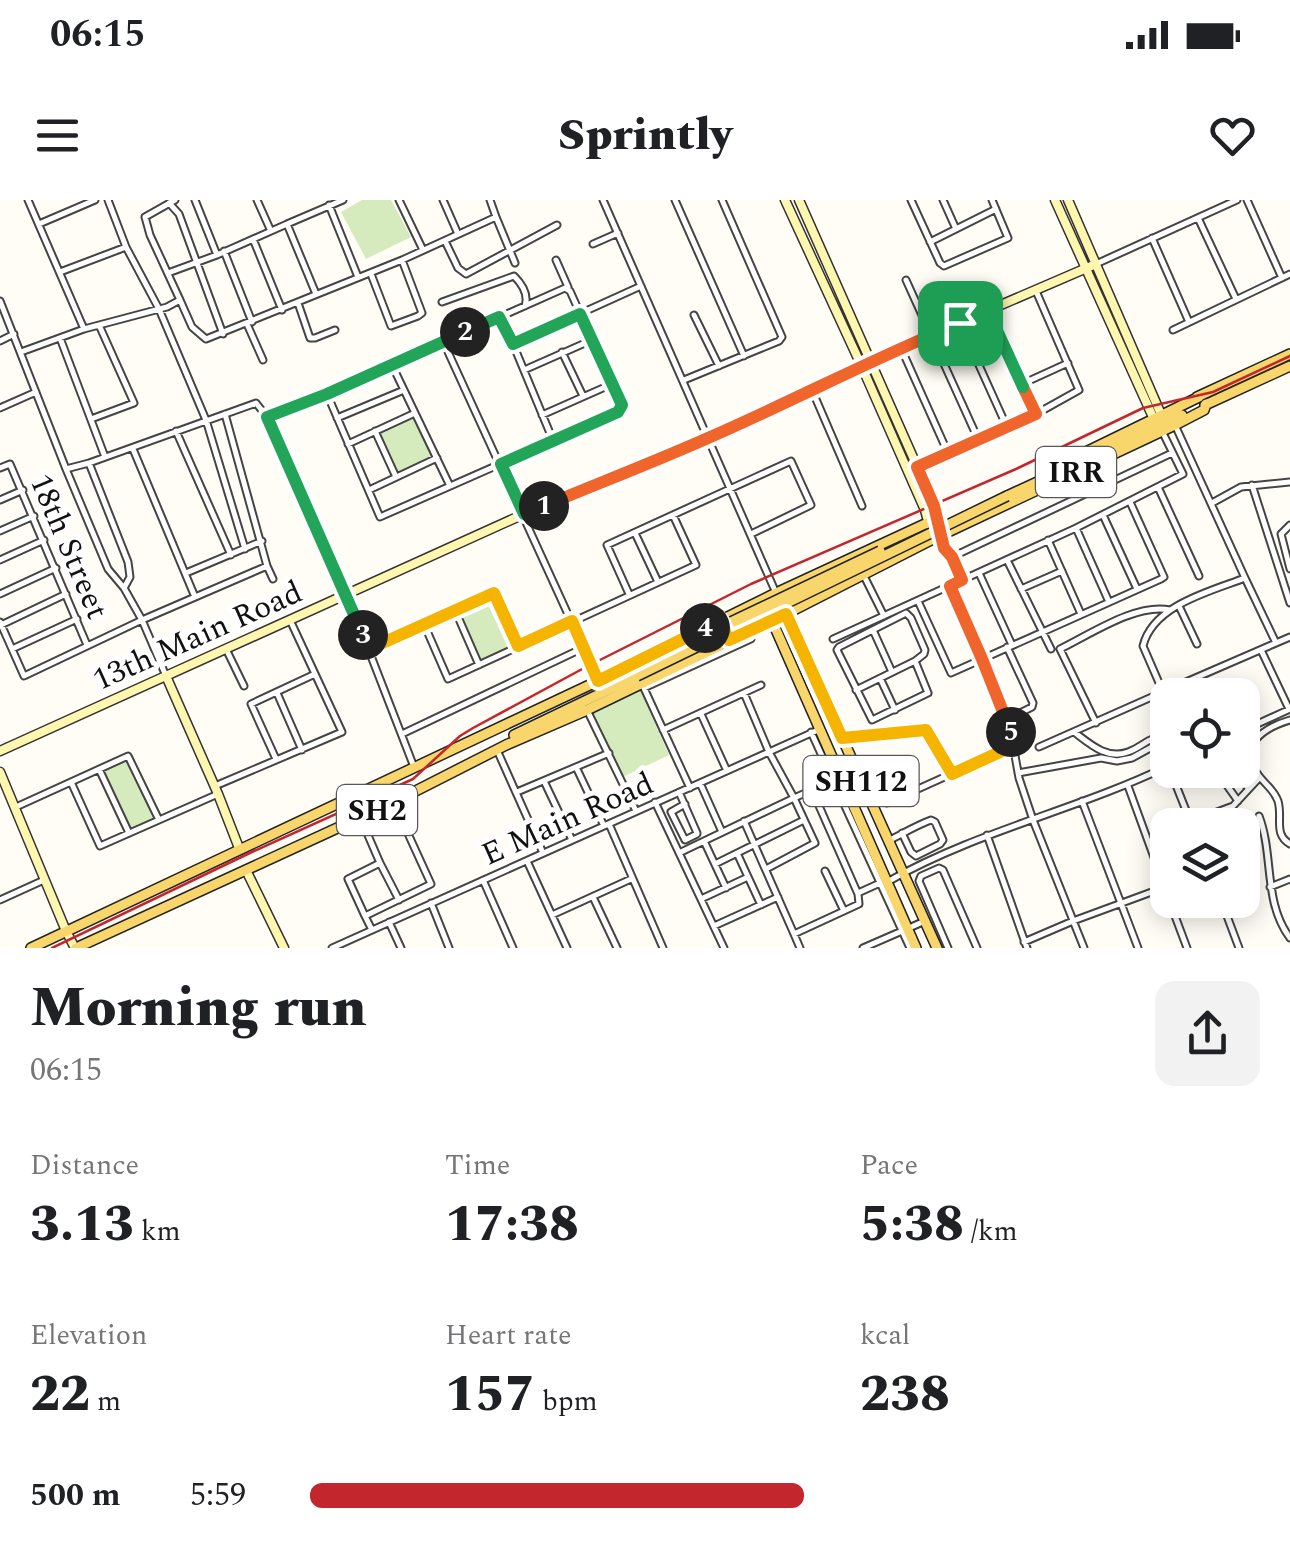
<!DOCTYPE html>
<html lang="en">
<head>
<meta charset="utf-8">
<style>
  body { margin:0; font-family:Spectral,serif; background:#f2f2f2; color:#202124; height:100vh; display:flex; flex-direction:column; font-size:38px; white-space:nowrap }
  * { box-sizing:border-box; margin:0 }
  p { font-size:32px; color:#757577 }
  .icon { flex:none; width:55px; height:55px; fill:none; stroke:currentColor; stroke-width:2; stroke-linecap:round; stroke-linejoin:round }
  .map { position:relative; height:748px; overflow:hidden }
  .panel { display:flex; flex-direction:column; background:#fff; flex:1 }
  .panel>* { flex:none }
  .buttons { position:absolute; left:1150px; top:478px; display:grid; gap:20px }
  .buttons a { display:grid; place-items:center; width:110px; height:110px; border-radius:20px; background:#fff; box-shadow:0 5px 25px #0003; font-size:50px }
  .pin { position:absolute; display:grid; place-items:center; width:85px; height:85px; color:#fff; margin:-42px; border-radius:20px; box-shadow:0 5px 15px #0006 }
  .km { position:absolute; width:50px; height:50px; margin:-25px; border-radius:50%; background:#222; color:#fff; font-size:28px; line-height:50px; text-align:center }
  .round { display:grid; place-items:center; flex:none; width:105px; height:105px; border-radius:20px; background:#f2f2f2 }
  .headline { display:flex; align-items:center; justify-content:space-between; height:170px; padding:0 30px }
  h1 { font-size:55px; font-weight:800; line-height:75px }
  .metrics { display:grid; grid-template-columns:repeat(3,1fr); gap:15px; height:170px; padding:10px 30px }
  .metrics div { display:grid; align-content:center }
  .metrics b { font-size:50px; font-weight:800 }
  .metrics small { font-size:28px; font-weight:400 }
  .metrics p { font-size:28px }
  ul { padding:0 30px; list-style:none; font-size:32px }
  li { display:grid; grid-template-columns:160px 120px 1fr; align-items:center; height:75px }
  li i { height:25px; border-radius:12px; background:#c4262e }
  .status { display:flex; justify-content:space-between; align-items:center; height:70px; padding:0 50px; background:#fff; direction:ltr }
  .status svg { height:28px; fill:currentColor }
  header { display:flex; justify-content:space-between; align-items:center; height:130px; padding:0 30px; background:#fff; font-size:45px; font-weight:800 }
  .map>svg:first-child { display:block }
  .green { fill:#d5ebbd }
  .lines { fill:none; stroke-linecap:round; stroke-linejoin:round }
  .street-casing { stroke:#444; stroke-width:9 }
  .secondary-casing { stroke:#333; stroke-width:11 }
  .primary-casing { stroke:#222; stroke-width:12 }
  .street { stroke:#fff; stroke-width:5 }
  .secondary { stroke:#fff6b0; stroke-width:8 }
  .primary { stroke:#f9d66b; stroke-width:9 }
  .rail { stroke:#c4262e; stroke-width:2.5 }
  .primary-bridge-casing { stroke:#222; stroke-width:12; stroke-linecap:butt }
  .primary-bridge { stroke:#f9d66b; stroke-width:9 }
  .split-1-casing { stroke:#fff; stroke-width:20 }
  .split-2-casing { stroke:#fff; stroke-width:20 }
  .split-3-casing { stroke:#fff; stroke-width:20 }
  .split-4-casing { stroke:#fff; stroke-width:20 }
  .split-5-casing { stroke:#fff; stroke-width:20 }
  .split-6-casing { stroke:#fff; stroke-width:20 }
  .split-7-casing { stroke:#fff; stroke-width:20 }
  .split-1 { stroke:#f0652b; stroke-width:12 }
  .split-2 { stroke:#22a559; stroke-width:12 }
  .split-3 { stroke:#22a559; stroke-width:12 }
  .split-4 { stroke:#f5b400; stroke-width:12 }
  .split-5 { stroke:#f5b400; stroke-width:12 }
  .split-6 { stroke:#f0652b; stroke-width:12 }
  .split-7 { stroke:#22a559; stroke-width:12 }
  .labels { text-anchor:middle; stroke-width:10; stroke-linejoin:round; paint-order:stroke }
  .shield { fill:#fff; stroke:#585858; stroke-width:2.5 }
  .shield-label { font-size:30px; font-weight:bold; fill:#111 }
  .street-label { font-size:32px; fill:#111; stroke:#fff }
</style>
</head>
<body>
<div class="status"><b>06:15</b><svg viewBox="0 0 49 12"><path d="M0 12V9h3v3zM5 12V6h3v6zM10 12V3h3v9zM15 12V0h3v12zM26 1h20v11H26zM47 4h2v5h-2z"/></svg></div>
<header><svg class="icon" aria-label="menu" viewBox="0 0 24 24"><path d="M4 6h16M4 12h16M4 18h16"/></svg>Sprintly<svg class="icon" aria-label="heart" viewBox="0 0 24 24"><path d="M12 20l-8-8c-3-5 5-10 8-4 3-6 11-1 8 4z"/></svg></header>
<div class="map">
<svg width="1290" height="748" viewBox="0 0 1290 748">
  <rect width="100%" height="100%" fill="#fffdf5"/>
  <!-- green -->
  <path class="green" d="M362,0H391L411,37L366,59L341,12Z
    M415,213L437,258L396,277L375,231Z
    M494,393L518,446L479,465L455,410Z
    M639,488L669,555L623,577L592,512Z
    M130,560L154,622L129,633L99,569Z"/>
  <g class="lines">
    <defs>
      <path id="street" d="M28,0L84,129
        M108,0L126,47L159,109L206,220L245,349
        M175,0L145,17L150,35L180,100
        M195,0L217,55L287,24
        M257,0L270,29
        M399,0L423,50
        M443,0L458,34
        M603,0L776,393
        M675,0L744,156
        M911,0L940,63L944,66L1008,38L992,0
        M943,0L956,29
        M1247,0L1282,78
        M169,3L179,14L223,134
        M329,5L358,77
        M496,17L515,63
        M1198,18L1236,99
        M39,24L95,0
        M1152,38L1189,122
        M253,39L282,110
        M445,41L458,68L466,74L557,25
        M930,42L996,9
        M593,44L618,33
        M224,51L252,122
        M556,60L568,87
        M1096,64L1237,0
        M60,72L126,47
        M168,73L217,55
        M371,74L391,126L418,116L422,113L402,60
        M906,80L978,239
        M316,94L287,24L343,0
        M0,101L66,269L89,263L128,362L130,377L124,388L142,420L166,476
        M442,102L514,76C522,84 529,94 525,106
        M298,103L310,138H315L335,130
        M989,112L1036,214
        M694,115L719,166
        M499,117L513,144L552,238
        M960,123L1006,225
        M247,124L263,160
        M1173,130L1290,74
        M60,138L105,257
        M0,141L14,134
        M443,141L598,480
        M513,144L641,86
        M901,148L948,253
        M21,152L84,129L167,107L180,100L192,127L206,139L402,60L496,17L490,0
        M562,152L583,196
        M392,165L450,286
        M524,170L592,140
        M684,180L779,141L782,137L722,0
        M1022,184L1068,163
        M812,190L862,306
        M0,208L36,192
        M542,215L612,184
        M267,217L347,394L414,567
        M337,218L404,190
        M91,219L134,203L99,125
        M176,231L231,355
        M375,231L396,277
        M348,244L415,213
        M133,249L195,397
        M89,263L256,203L267,217L327,194L565,88L570,91L622,207L618,212L380,317L327,194
        M917,267L1036,214L1079,190L1036,91
        M0,268L10,264L87,445
        M66,269L108,369L124,388
        M1252,285L1290,403
        M1158,287L1199,376
        M369,290L437,258
        M0,300L23,290
        M1212,303L1241,287L1290,282
        M1103,315L1137,389
        M1290,325L1281,334L1290,369
        M1076,328L1109,402
        M0,331L34,316
        M635,333L658,382
        M933,339L952,357L962,380
        M1048,340L1081,414
        M952,357L1172,253
        M0,360L44,340
        M1007,360L1051,449
        M267,366L273,379
        M186,373L262,341
        M979,373L1012,445
        M863,374L884,416
        M950,386L1010,528L1019,578L1033,620L1084,748
        M1021,389L1062,371
        M0,394L56,368
        M629,394L607,345L791,261L811,305L751,334
        M918,401L951,473L1161,379L1164,377L1130,302
        M1179,406L1197,444
        M455,410L479,465
        M906,413L911,418L925,450L924,454L915,461L928,493L872,520L837,450L839,447Z
        M0,422L24,476L142,420L267,366L225,214
        M424,424L448,479L696,365L673,315
        M1,425L66,394
        M873,430L892,472
        M833,439L1076,328L1183,274L1162,231
        M1276,443L1290,437
        M1007,447L1033,503L1032,507L1012,517
        M12,449L77,419
        M226,449L244,486
        M369,449L494,393L518,446
        M1261,450L1289,509
        M880,478L895,510
        M643,486L690,588
        M644,488L751,439
        M856,490L915,461
        M1163,492L1276,443L1245,378
        M277,493L302,550
        M587,510L636,611
        M701,514L727,571
        M1290,520C1263,528 1236,546 1259,576C1266,585 1274,590 1278,601C1283,618 1273,634 1290,644
        M1096,523L1060,449C1091,434 1136,403 1170,410
        M663,530L761,485
        M1242,531L1290,509
        M811,532L910,748
        M1074,532C1090,544 1107,560 1128,552C1145,546 1146,537 1168,536
        M402,534L583,448
        M842,538L925,530L928,532L952,574
        M1039,547L1163,492L1143,446C1153,405 1211,391 1245,378L1175,225
        M497,550L543,653
        M276,559L251,504L315,474
        M576,567L604,626
        M99,569L129,633
        M1170,570L1191,623
        M1216,570L1238,601
        M1235,570L1248,588
        M1018,573L1101,558L1117,561L1132,558L1152,547
        M544,581L572,640
        M71,582L100,646L218,594
        M700,583L722,632
        M215,586L342,532L290,420
        M1128,586L1168,696
        M517,592L609,553
        M679,592L697,633V634L685,640L671,612L685,604
        M1082,601L1138,748
        M655,602L724,748
        M887,603L1013,546
        M16,607L128,556L159,620
        M1259,616C1274,655 1263,702 1290,738
        M744,621L794,734L859,704L858,694L812,590L794,598L815,643L766,669
        M1190,622L1233,606L1260,577
        M609,624L663,748
        M987,635L1027,748
        M890,640C904,633 917,625 931,620L935,622L943,640L940,644L916,656L911,652L902,633
        M704,641L726,688
        M679,653L794,598L769,552L744,493
        M737,653L761,705
        M527,661L567,748
        M380,663L399,700
        M715,664L804,620
        M825,671L844,711
        M483,680L513,748
        M889,681C977,631 1077,610 1168,566
        M1270,687L1290,679
        M858,693L880,683
        M593,697L617,748
        M701,699L748,677
        M0,700L44,680
        M1169,700L1187,748
        M1221,700L1239,748
        M431,703L449,748
        M552,715L631,679
        M365,716L348,679L380,663L364,626L397,609
        M389,722L401,748
        M714,726L778,697
        M372,730L365,716L431,684L394,603
        M794,734L800,748
        M1024,742L1073,721L1168,686
        M332,748L818,530
        M863,748L925,721
        M948,748L919,681L921,676L939,668L943,670L977,748"/>
      <path id="secondary" d="M785,0L862,167L925,310L929,325
        M799,0L935,307L938,321
        M1055,0L1152,215
        M1068,0L1160,212
        M166,476L218,594L239,648
        M0,551L524,314L708,238L871,164L901,148L1096,64
        M0,572L66,731L75,748
        M246,670L284,748"/>
      <path id="primary" d="M1197,197L1290,154
        M1205,205L1290,166
        M1053,268L1199,197
        M1007,296L1182,215
        M784,409L937,748
        M770,416L916,748
        M514,535L637,476
        M31,748L598,481L776,393L938,318
        M76,748L394,602L506,545L587,510L786,414L933,339L1175,225L1204,210L1206,204"/>
    </defs>
    <!-- street casing -->
    <use href="#street" class="street-casing"/>
    <!-- secondary casing -->
    <use href="#secondary" class="secondary-casing"/>
    <!-- primary casing -->
    <use href="#primary" class="primary-casing"/>
    <!-- street -->
    <use href="#street" class="street"/>
    <!-- secondary -->
    <use href="#secondary" class="secondary"/>
    <!-- primary -->
    <use href="#primary" class="primary"/>
    <!-- rail -->
    <path class="rail" d="M52,748L254,651L413,579L460,536L473,528L584,468L751,384L1016,269L1143,208L1213,192L1290,156"/>
    <defs>
      <path id="primary-bridge" d="M634,468L880,351
        M637,476L1007,296"/>
    </defs>
    <!-- primary-bridge casing -->
    <use href="#primary-bridge" class="primary-bridge-casing"/>
    <!-- primary-bridge -->
    <use href="#primary-bridge" class="primary-bridge"/>
  </g>
  <g class="lines">
    <defs>
      <path id="split-1" d="M544,306C599,283 654,262 708,238C793,201 874,158 960,123"/>
      <path id="split-2" d="M465,132L499,117L513,144L580,114L622,205L618,212L501,264L524,314L544,306"/>
      <path id="split-3" d="M363,435L267,217L327,194L465,132"/>
      <path id="split-4" d="M363,435L369,449L494,393L518,446L572,421L598,481L705,428"/>
      <path id="split-5" d="M705,428L720,421L729,440L786,414L842,538L926,530L952,574L1013,546L1011,532"/>
      <path id="split-6" d="M1011,532L982,459L950,386L962,380L952,357L944,348L934,306L917,267L1036,214L1023,187"/>
      <path id="split-7" d="M960,123L988,111L1023,187"/>
    </defs>
    <!-- split-1 casing -->
    <use href="#split-1" class="split-1-casing"/>
    <!-- split-2 casing -->
    <use href="#split-2" class="split-2-casing"/>
    <!-- split-3 casing -->
    <use href="#split-3" class="split-3-casing"/>
    <!-- split-4 casing -->
    <use href="#split-4" class="split-4-casing"/>
    <!-- split-5 casing -->
    <use href="#split-5" class="split-5-casing"/>
    <!-- split-6 casing -->
    <use href="#split-6" class="split-6-casing"/>
    <!-- split-7 casing -->
    <use href="#split-7" class="split-7-casing"/>
    <!-- split-1 -->
    <use href="#split-1" class="split-1"/>
    <!-- split-2 -->
    <use href="#split-2" class="split-2"/>
    <!-- split-3 -->
    <use href="#split-3" class="split-3"/>
    <!-- split-4 -->
    <use href="#split-4" class="split-4"/>
    <!-- split-5 -->
    <use href="#split-5" class="split-5"/>
    <!-- split-6 -->
    <use href="#split-6" class="split-6"/>
    <!-- split-7 -->
    <use href="#split-7" class="split-7"/>
  </g>
  <g class="labels">
    <!-- shield labels -->
    <g class="shield">
      <rect x="1036" y="247" width="80" height="50" rx="8"/>
      <rect x="803.5" y="556" width="115" height="50" rx="8"/>
      <rect x="337" y="585" width="80" height="50" rx="8"/>
    </g>
    <g class="shield-label">
      <text x="1076" y="282">IRR</text>
      <text x="861" y="591">SH112</text>
      <text x="377" y="620">SH2</text>
    </g>
    <!-- street labels -->
    <g class="street-label">
      <text transform="translate(70 346) rotate(67)" y="11">18th Street</text>
      <text transform="translate(197 435) rotate(-24)" y="11">13th Main Road</text>
      <text transform="translate(567 618) rotate(-24)" y="11">E Main Road</text>
    </g>
  </g>
</svg>
<div class="buttons">
<a><svg class="icon" aria-label="locate" viewBox="0 0 24 24"><circle cx="12" cy="12" r="6"/><path d="M12 2v4M12 18v4M2 12h4M18 12h4"/></svg></a>
<a><svg class="icon" aria-label="layers" viewBox="0 0 24 24"><path d="M12 4l9 5-9 5-9-5zM3 14l9 5 9-5"/></svg></a>
</div>
<div class="pin" style="left:960px;top:123px;background:#1e9e55"><svg class="icon" aria-label="arrive" viewBox="0 0 24 24"><path d="M6 21V4h12l-3 4 3 4H6"/></svg></div>
<b class="km" style="left:544px;top:306px">1</b>
<b class="km" style="left:465px;top:132px">2</b>
<b class="km" style="left:363px;top:435px">3</b>
<b class="km" style="left:705px;top:428px">4</b>
<b class="km" style="left:1011px;top:532px">5</b>
</div>
<section class="panel">
<div class="headline"><div><h1>Morning run</h1><p>06:15</p></div><a class="round"><svg class="icon" aria-label="share" viewBox="0 0 24 24"><path d="M12 15V3M7 8l5-5 5 5M5 13v7h14v-7"/></svg></a></div>
<div class="metrics">
<div><p>Distance</p><b>3.13<small> km</small></b></div>
<div><p>Time</p><b>17:38</b></div>
<div><p>Pace</p><b>5:38<small> /km</small></b></div>
</div>
<div class="metrics">
<div><p>Elevation</p><b>22<small> m</small></b></div>
<div><p>Heart rate</p><b>157<small> bpm</small></b></div>
<div><p>kcal</p><b>238</b></div>
</div>
<ul>
<li><b>500 m</b>5:59<i style="width:52%"></i></li>
</ul>
</section>
</body>
</html>
